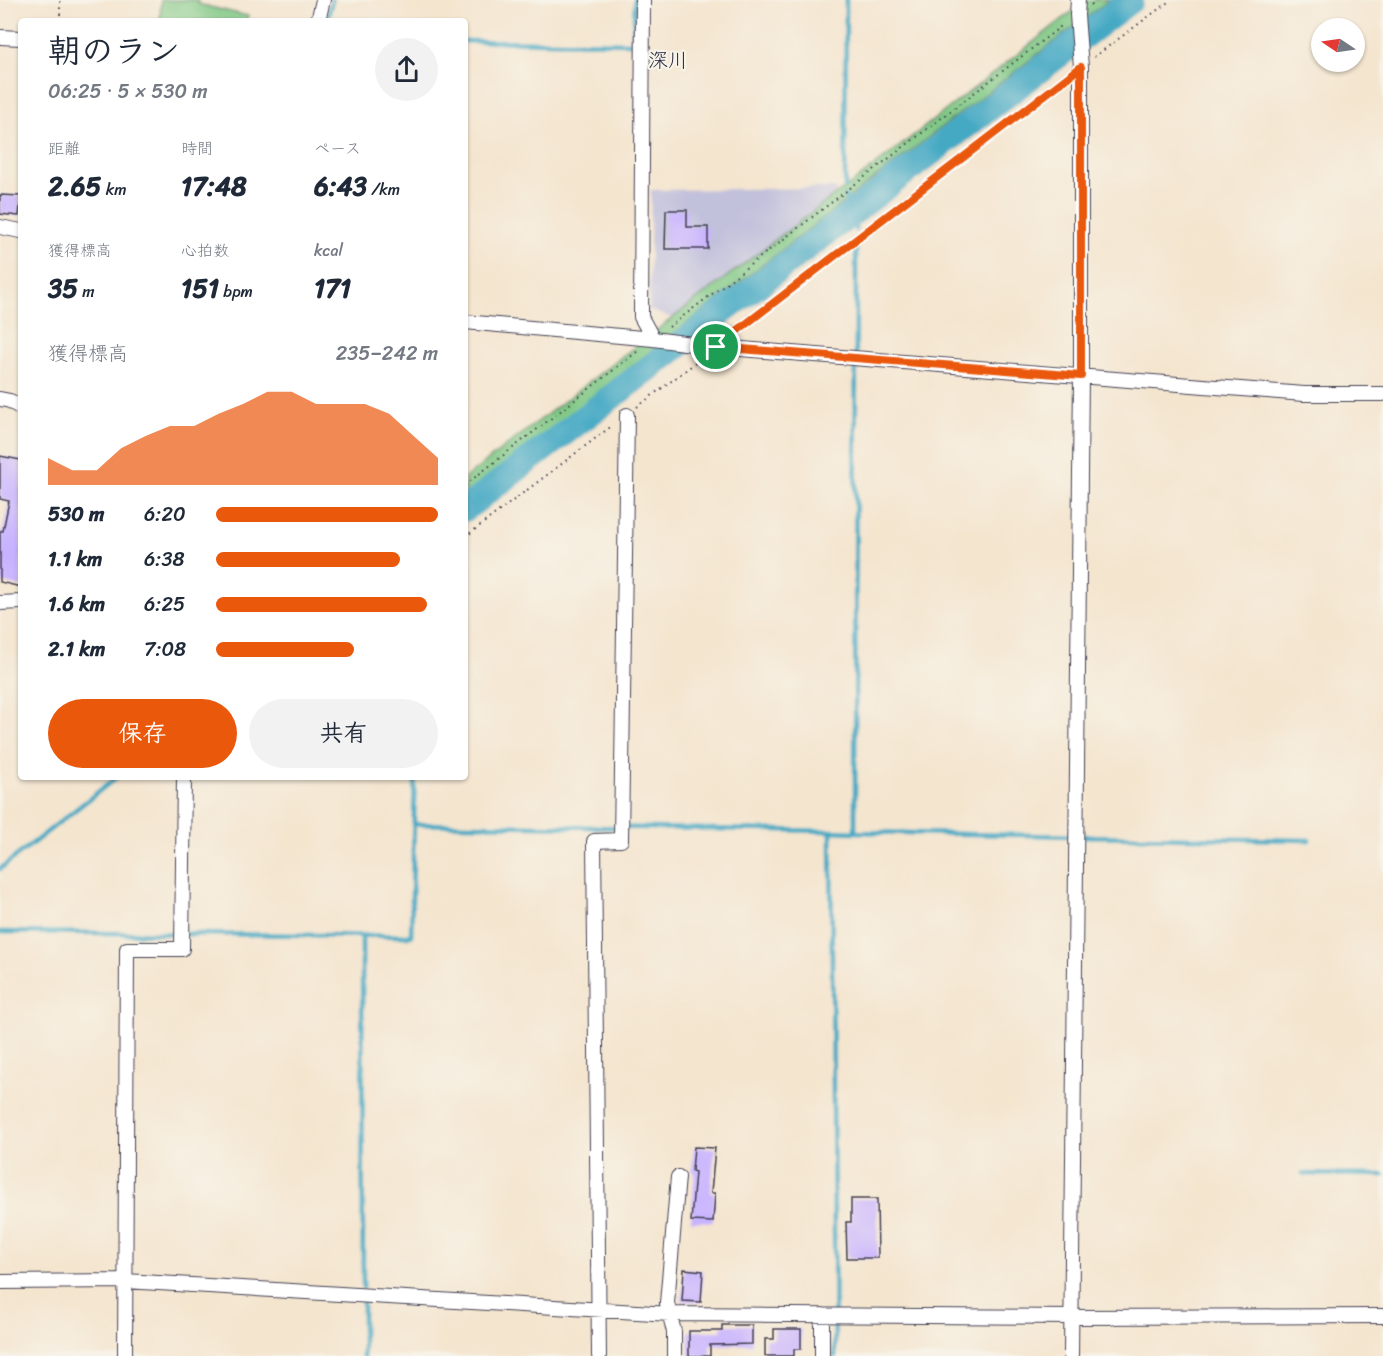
<!DOCTYPE html>
<html lang="ja">
<head>
<meta charset="utf-8">
<style>
  body { margin:0; font-family:Sriracha,"Klee One",sans-serif; background:#f2f2f3; color:#1f2937; height:100vh; display:flex; flex-direction:column; font-size:22px; white-space:nowrap }
  * { box-sizing:border-box; margin:0 }
  p { font-size:20px; color:#747a83 }
  .icon { flex:none; width:33px; height:33px; fill:none; stroke:currentColor; stroke-width:2; stroke-linecap:round; stroke-linejoin:round }
  .map { position:relative; flex:1; overflow:hidden }
  .side { position:absolute; left:18px; top:18px; width:450px; height:762px; display:flex; flex-direction:column; background:#fff; border-radius:6px; box-shadow:0 2px 4px #0004 }
  .side>* { flex:none }
  .needle { width:39px; rotate:283deg }
  .controls { position:absolute; left:1311px; top:18px; display:grid; gap:12px }
  .controls a { display:grid; place-items:center; width:54px; height:54px; border-radius:50%; background:#fff; box-shadow:0 2px 4px #0004; font-size:30px }
  .pin { position:absolute; display:grid; place-items:center; width:51px; height:51px; color:#fff; margin:-26px; border:3px solid #fff; border-radius:50%; box-shadow:0 2px 6px #0007 }
  .round { display:grid; place-items:center; flex:none; width:63px; height:63px; border-radius:32px; background:#f2f2f3 }
  .summary { display:flex; align-items:center; justify-content:space-between; height:102px; padding:0 30px }
  h1 { font-size:33px; font-weight:700; line-height:45px }
  .figures { display:grid; grid-template-columns:repeat(3,1fr); gap:9px; height:102px; padding:6px 30px }
  .figures div { display:grid; align-content:center }
  .figures b { font-size:26px; font-weight:700 }
  .figures small { font-size:16px; font-weight:400 }
  .figures p { font-size:16px }
  .chart { height:168px; padding:12px 30px }
  .chart p { display:flex; justify-content:space-between }
  .chart svg { width:100%; height:108px; margin-top:6px; fill:#ea580c; opacity:.7 }
  .cta { display:flex; gap:12px; margin-top:auto; padding:12px 30px }
  .cta a { flex:1; height:69px; border-radius:36px; background:#ea580c; color:#fff; font-size:24px; font-weight:700; line-height:69px; text-align:center }
  .cta a+a { background:#f2f2f3; color:#1f2937 }
  ul { padding:0 30px; list-style:none; font-size:20px }
  li { display:grid; grid-template-columns:96px 72px 1fr; align-items:center; height:45px }
  li i { height:15px; border-radius:8px; background:#ea580c }
  .map>svg:first-child { display:block }
  .industrial { fill:#c2c1dc }
  .green { fill:#80c885; stroke:#517560; stroke-width:1.5 }
  .lines { fill:none; stroke-linecap:round; stroke-linejoin:round }
  .stream { stroke:#44a9c4; stroke-width:4.5 }
  .river { stroke:#44a9c4; stroke-width:26 }
  .building { fill:#c7b2ff }
  .minor-casing { stroke:#423f51; stroke-width:16 }
  .path { stroke:#423f51; stroke-width:2; stroke-dasharray:1.5 4.5; stroke-linecap:butt }
  .minor { stroke:#fff; stroke-width:14 }
  .route-casing { stroke:#fff; stroke-width:12 }
  .route { stroke:#ea580c; stroke-width:8 }
  .labels { text-anchor:middle; stroke-width:4.5; stroke-linejoin:round; paint-order:stroke }
  .neighbourhood-label { font-size:20px; fill:#22223b; stroke:#f7f3e8 }
</style>
</head>
<body>
<div class="map">
<svg width="1383" height="1356" viewBox="0 0 1383 1356">
  <rect width="100%" height="100%" fill="#f7f3e8"/>
  <filter id="ink" filterUnits="userSpaceOnUse"><feTurbulence type="fractalNoise" baseFrequency=".0167" numOctaves="2"/><feDisplacementMap in="SourceGraphic" scale="12" xChannelSelector="R" yChannelSelector="G"/><feConvolveMatrix kernelMatrix="1 2 1 2 8 2 1 2 1" color-interpolation-filters="sRGB"/></filter>
  <filter id="wash" filterUnits="userSpaceOnUse"><feTurbulence type="fractalNoise" baseFrequency=".008" numOctaves="4" result="noise"/><feDisplacementMap in="SourceGraphic" scale="24" xChannelSelector="R" yChannelSelector="G"/><feGaussianBlur stdDeviation="1.35" result="paint"/><feColorMatrix in="noise" values="0 0 0 0 0 0 0 0 0 0 0 0 0 0 0 0 0 1.4 0 .05"/><feComposite in="paint" operator="in"/></filter>
  <g filter="url(#wash)">
    <rect width="100%" height="100%" fill="#f4e5cf"/>
    <!-- industrial -->
    <path class="industrial" d="M836,188V194L672,318L649,310L651,190Z"/>
    <!-- green -->
    <path class="green" d="M161,0H198V4L248,16L246,21H160Z
      M1087,0H1109L857,192L465,495V478L625,354L836,194L850,185Z"/>
    <g class="lines">
      <!-- stream -->
      <path class="stream" d="M327,21L332,0
        M465,41L633,43L635,0
        M845,187L846,0
        M845,196L856,230
        M414,824L831,831
        M855,832L1309,840
        M0,869L117,777
        M0,932L411,936L415,777
        M362,936L363,1288
        M1303,1174L1383,1175
        M363,1301V1356
        M835,1356L831,831L855,832L856,245"/>
      <!-- river -->
      <path class="river" d="M465,509L1131,0"/>
    </g>
    <g id="blocks">
      <!-- building -->
      <path class="building" d="M0,195L21,196L19,216L0,214Z
        M666,210H687V227H708V249H665Z
        M0,456L21,460V587L0,582V531H3L9,501L0,499Z
        M694,1147L715,1148L711,1193H715L713,1222L691,1221L695,1172L692,1171Z
        M851,1199H877L878,1258H847L846,1222H851Z
        M684,1269L703,1271L701,1302L682,1301Z
        M722,1325H752V1344L710,1345V1356H689V1331H722Z
        M774,1329H801V1349H794V1356H765V1339H774Z"/>
    </g>
  </g>
  <g filter="url(#ink)">
    <use href="#blocks" fill-opacity="0" stroke="#423f51" stroke-width="1.5"/>
    <g class="lines">
      <defs>
        <path id="minor" d="M643,0L641,317L653,339
          M318,21L323,0
          M0,37L21,38
          M0,227L21,231
          M465,322L653,339L716,347L1304,394H1383
          M0,399L10,401L21,408
          M0,603L21,602
          M0,1282L125,1281L670,1314L1071,1317L1383,1316
          M822,1315V1356
          M125,1356L127,949H182L184,777
          M599,1356L594,841L621,840L627,415
          M674,1356V1332L667,1303L678,1177
          M1071,1356L1081,376V67L1077,15L1078,0"/>
      </defs>
      <!-- minor casing -->
      <use href="#minor" class="minor-casing"/>
      <!-- path -->
      <path class="path" d="M1091,5L1097,0
        M60,21V0
        M1094,57L1171,0
        M669,327L1064,24
        M733,334L1068,76
        M637,407L699,360
        M465,485L638,351
        M465,537L613,425"/>
      <!-- minor -->
      <use href="#minor" class="minor"/>
    </g>
  </g>
  <g class="lines" filter="url(#ink)">
    <defs>
      <path id="route" d="M1081,67V376L716,347Z"/>
    </defs>
    <!-- route casing -->
    <use href="#route" class="route-casing"/>
    <!-- route -->
    <use href="#route" class="route"/>
  </g>
  <g class="labels">
    <!-- neighbourhood labels -->
    <g class="neighbourhood-label">
      <text x="668" y="67">深川</text>
    </g>
  </g>
</svg>
<div class="controls">
<a><svg class="needle" viewBox="-14 -14 28 28"><path d="M0-13l5 13h-10z" fill="#e53935"/><path d="M0 13l5-13h-10z" fill="#747a83"/></svg></a>
</div>
<div class="pin" style="left:716px;top:347px;background:#1e9e55"><svg class="icon" aria-label="arrive" viewBox="0 0 24 24"><path d="M6 21V4h12l-3 4 3 4H6"/></svg></div>
<section class="side">
<div class="summary"><div><h1>朝のラン</h1><p>06:25 · 5 × 530 m</p></div><a class="round"><svg class="icon" aria-label="share" viewBox="0 0 24 24"><path d="M12 15V3M7 8l5-5 5 5M5 13v7h14v-7"/></svg></a></div>
<div class="figures">
<div><p>距離</p><b>2.65<small> km</small></b></div>
<div><p>時間</p><b>17:48</b></div>
<div><p>ペース</p><b>6:43<small> /km</small></b></div>
</div>
<div class="figures">
<div><p>獲得標高</p><b>35<small> m</small></b></div>
<div><p>心拍数</p><b>151<small> bpm</small></b></div>
<div><p>kcal</p><b>171</b></div>
</div>
<div class="chart"><p><span>獲得標高</span>235–242 m</p>
<svg viewBox="0 0 160 44" preserveAspectRatio="none"><path d="M0 44V33L10 38L20 38L30 29L40 24L50 20L60 20L70 15L80 11L90 6L100 6L110 11L120 11L130 11L140 15L150 24L160 33V44z"/></svg>
</div>
<ul>
<li><b>530 m</b>6:20<i style="width:100%"></i></li>
<li><b>1.1 km</b>6:38<i style="width:83%"></i></li>
<li><b>1.6 km</b>6:25<i style="width:95%"></i></li>
<li><b>2.1 km</b>7:08<i style="width:62%"></i></li>
</ul>
<div class="cta"><a>保存</a><a>共有</a></div>
</section>
</div>
</body>
</html>
